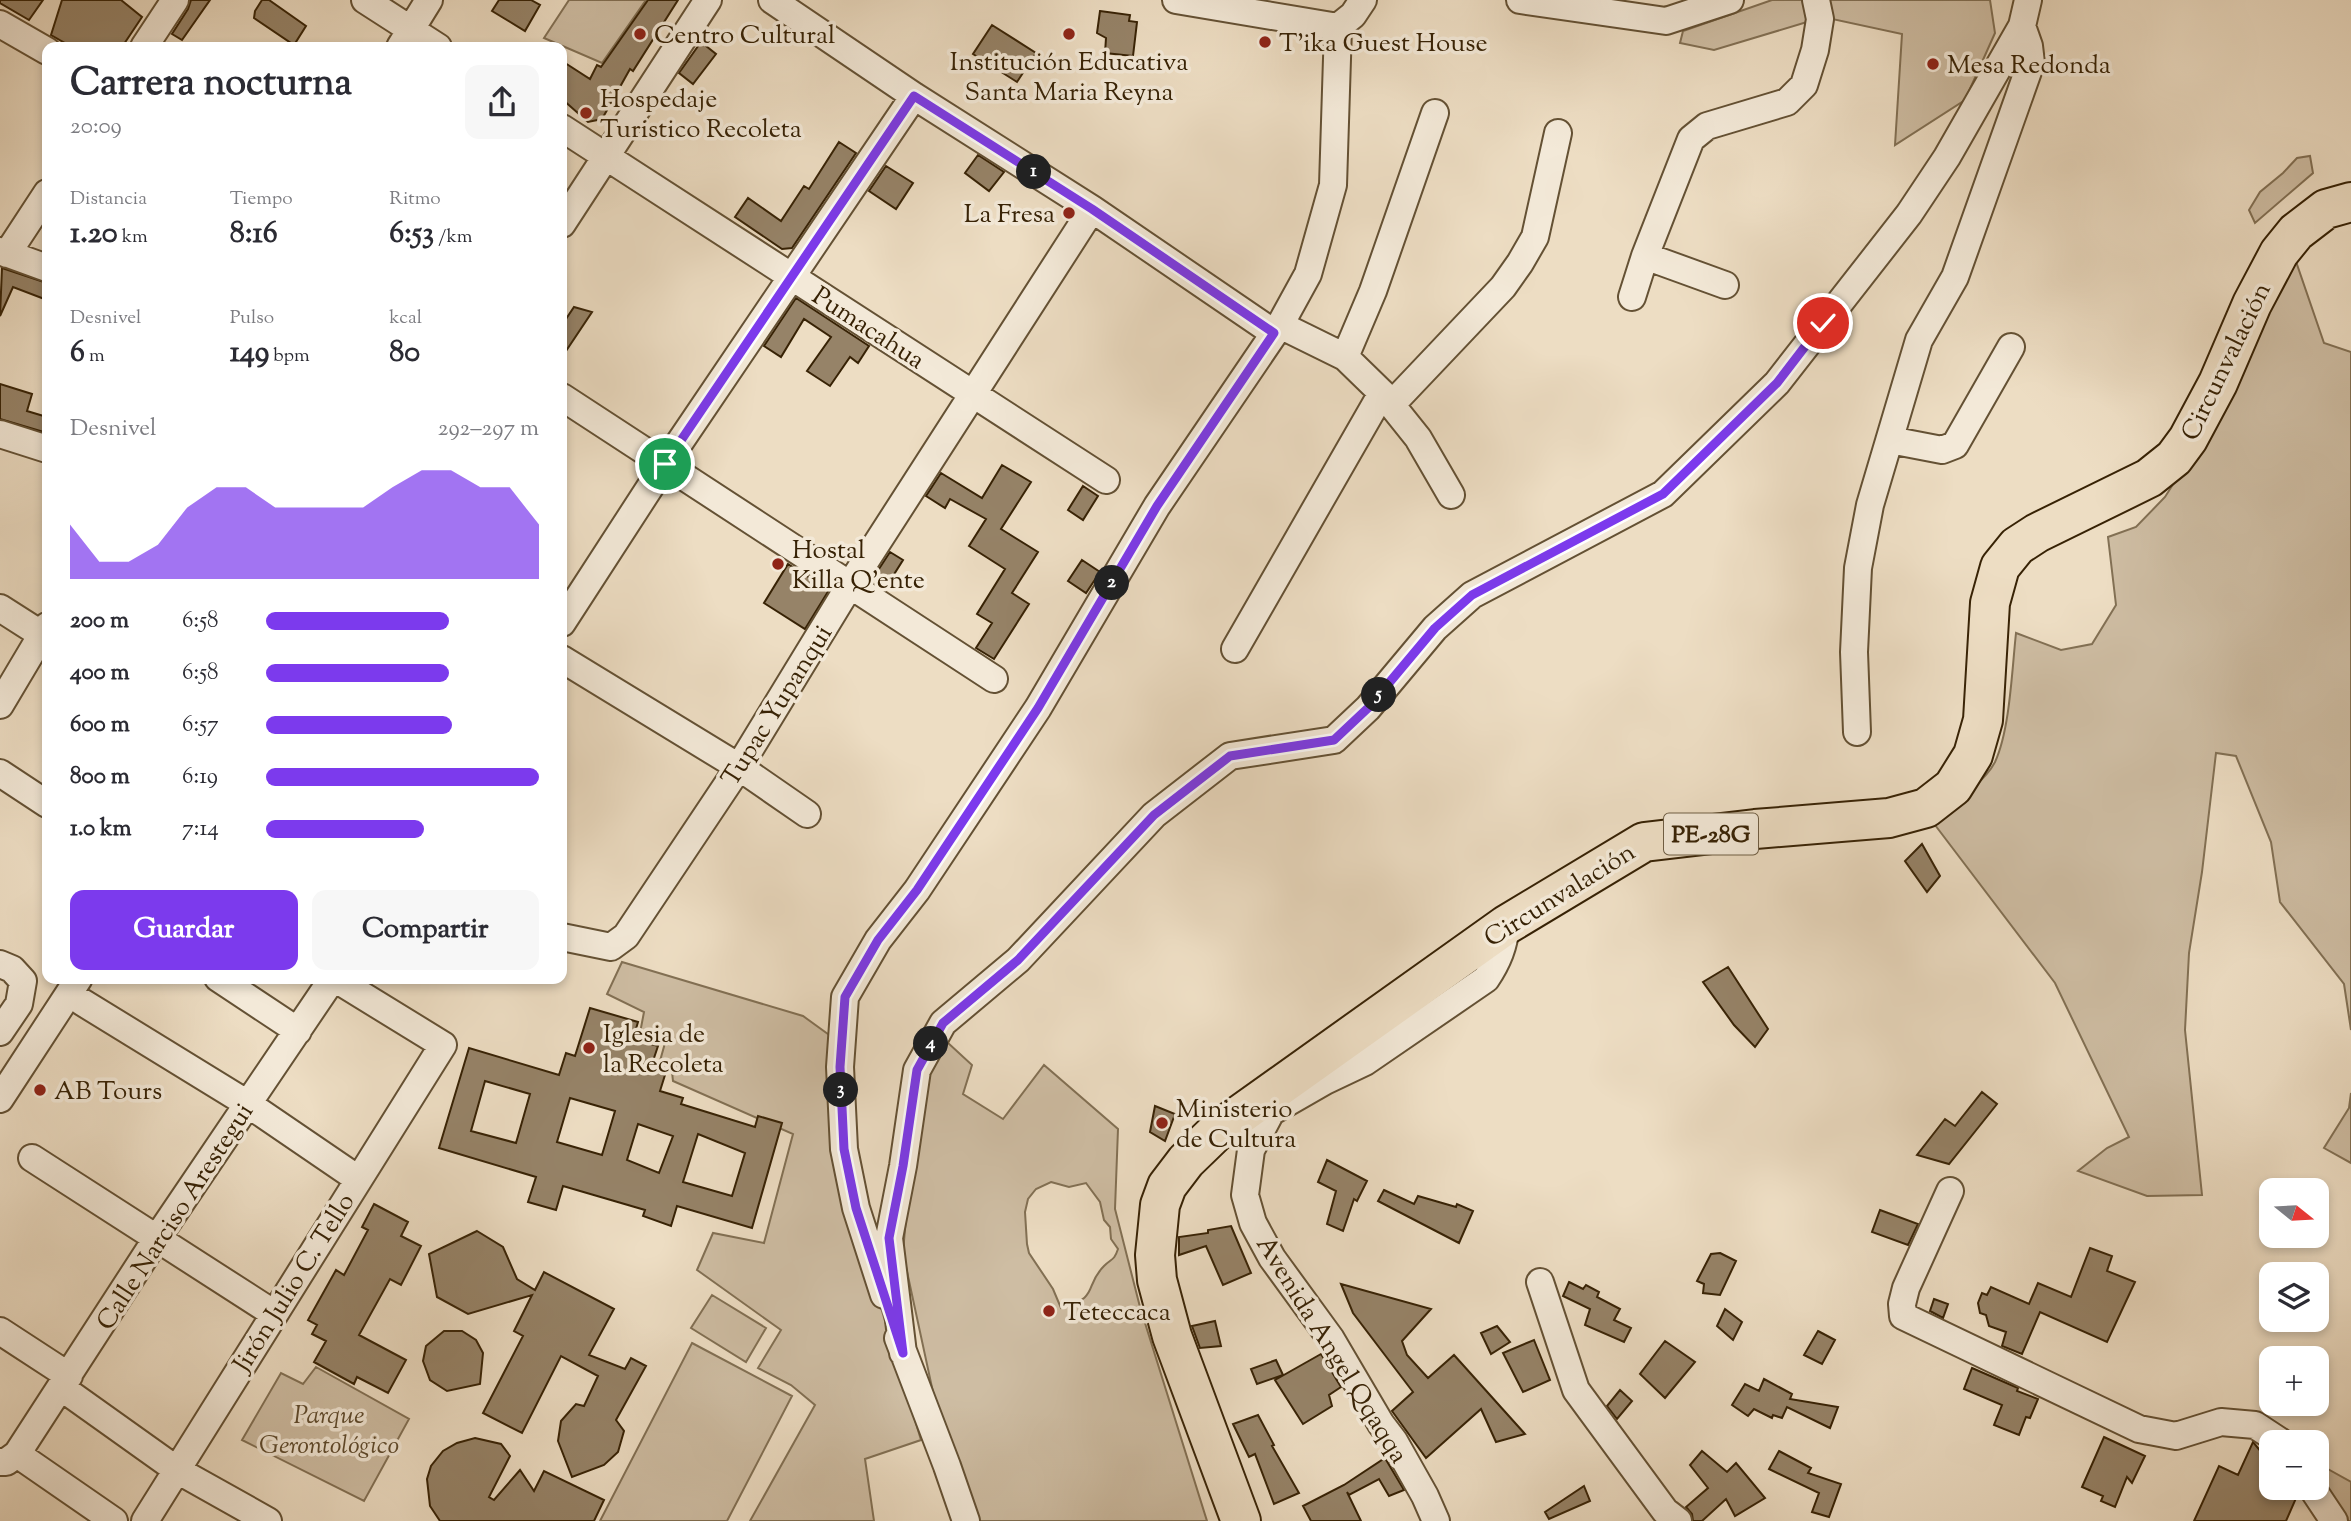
<!DOCTYPE html>
<html lang="es">
<head>
<meta charset="utf-8">
<style>
  body { margin:0; font-family:"Sorts Mill Goudy",serif; background:#f7f7f7; color:#2b2b33; height:100vh; display:flex; flex-direction:column; font-size:26px; white-space:nowrap }
  * { box-sizing:border-box; margin:0 }
  p { font-size:23px; color:#7c7c81 }
  .icon { flex:none; width:38px; height:38px; fill:none; stroke:currentColor; stroke-width:2; stroke-linecap:round; stroke-linejoin:round }
  .map { position:relative; flex:1; overflow:hidden }
  .panel { position:absolute; left:42px; top:42px; width:525px; height:942px; display:flex; flex-direction:column; background:#fff; border-radius:14px; box-shadow:0 4px 10px #0003 }
  .panel>* { flex:none }
  .needle { width:46px; rotate:108deg }
  .controls { position:absolute; left:2259px; top:1178px; display:grid; gap:14px }
  .controls a { display:grid; place-items:center; width:70px; height:70px; border-radius:14px; background:#fff; box-shadow:0 4px 10px #0003; font-size:35px }
  .pin { position:absolute; display:grid; place-items:center; width:60px; height:60px; color:#fff; margin:-30px; border:4px solid #fff; border-radius:50%; box-shadow:0 2px 7px #0007 }
  .km { position:absolute; width:35px; height:35px; margin:-18px; border-radius:50%; background:#222; color:#fff; font-size:19px; line-height:35px; text-align:center }
  .round { display:grid; place-items:center; flex:none; width:74px; height:74px; border-radius:14px; background:#f7f7f7 }
  .headline { display:flex; align-items:center; justify-content:space-between; height:119px; padding:0 28px }
  h1 { font-size:38px; font-weight:800; line-height:52px }
  .figures { display:grid; grid-template-columns:repeat(3,1fr); gap:10px; height:119px; padding:7px 28px }
  .figures div { display:grid; align-content:center }
  .figures b { font-size:30px; font-weight:800 }
  .figures small { font-size:19px; font-weight:400 }
  .figures p { font-size:19px }
  .chart { height:196px; padding:14px 28px }
  .chart p { display:flex; justify-content:space-between }
  .chart svg { width:100%; height:126px; margin-top:7px; fill:#7c3aed; opacity:.7 }
  .cta { display:flex; gap:14px; margin-top:auto; padding:14px 28px }
  .cta a { flex:1; height:80px; border-radius:14px; background:#7c3aed; color:#fff; font-size:28px; font-weight:800; line-height:80px; text-align:center }
  .cta a+a { background:#f7f7f7; color:#2b2b33 }
  ul { padding:0 28px; list-style:none; font-size:23px }
  li { display:grid; grid-template-columns:112px 84px 1fr; align-items:center; height:52px }
  li i { height:18px; border-radius:9px; background:#7c3aed }
  .map>svg:first-child { display:block }
  .green { fill:#cebda3; stroke:#827054; stroke-width:2; fill-rule:evenodd }
  .building { fill:#968368; stroke:#372205; stroke-width:2; fill-rule:evenodd }
  .lines { fill:none; stroke-linecap:round; stroke-linejoin:round }
  .minor-casing { stroke:#645134; stroke-width:30 }
  .highway-casing { stroke:#372205; stroke-width:42 }
  .minor { stroke:#f3e9d8; stroke-width:26 }
  .highway { stroke:#edddc3; stroke-width:38 }
  .route-casing { stroke:#fff; stroke-width:14 }
  .route { stroke:#7c3aed; stroke-width:9 }
  .poi-dot { fill:#8f2418; stroke:#f3e9d8; stroke-width:2.5 }
  .labels { text-anchor:middle; stroke-width:7; stroke-linejoin:round; paint-order:stroke }
  .shield { fill:#f3e9d8; stroke:#6f5e44; stroke-width:2 }
  .shield-label { font-size:24px; font-weight:bold; fill:#372205 }
  .poi-label { font-size:26px; fill:#372205; stroke:#f3e9d8; text-anchor:start }
  .street-label { font-size:26px; fill:#372205; stroke:#f3e9d8 }
  .park-label { font-size:26px; font-style:italic; fill:#5d492c; stroke:#f3e9d8 }
</style>
</head>
<body>
<div class="map">
<svg width="2351" height="1521" viewBox="0 0 2351 1521">
  <rect width="100%" height="100%" fill="#edddc3"/>
  <filter id="stains"><feTurbulence type="fractalNoise" baseFrequency=".00286" numOctaves="4"/><feColorMatrix values="0 0 0 0 .2 0 0 0 0 .09 0 0 0 0 .02 0 0 0 .5 -.17"/></filter>
  <radialGradient id="worn" r=".72"><stop offset=".6" stop-color="#630" stop-opacity="0"/><stop offset="1" stop-color="#630" stop-opacity=".3"/></radialGradient>
  <!-- green -->
  <path class="green" d="M569,0H646L602,63L544,38Z
    M1772,0H1806L1807,22L1714,50L1680,43L1683,31Z
    M1828,0H1990L1995,33L1965,100L1895,145L1902,34L1832,19Z
    M2310,156L2313,173L2255,223L2249,210L2260,192L2283,173L2297,158Z
    M2291,247L2324,343L2351,352V1030L2344,984L2280,902L2271,842L2236,756L2216,753L2202,872L2189,953L2185,1030L2202,1195L2147,1196L2078,1171L2107,1148L2129,1137L2055,983L1932,821C1950,807 1985,782 1995,762C2010,730 2012,669 2016,633L2061,650L2092,644L2116,605L2108,537L2136,527L2165,497L2191,456Z
    M622,962L803,1016L832,1037L834,1152L921,1440L865,1459L874,1521H750L815,1405L791,1385L758,1368L781,1330L697,1270L713,1233L764,1243L793,1134L673,1081L672,1072L658,1068L665,1043L640,1033L644,1012L607,994Z
    M947,1042L972,1065L963,1094L1003,1119L1044,1065L1118,1129L1115,1209L1140,1307L1207,1521H972L939,1420L903,1253L910,1169L928,1070ZM1051,1182L1069,1187L1086,1183L1100,1202L1104,1220L1110,1227L1111,1239L1118,1249C1114,1261 1112,1258 1104,1266C1083,1287 1101,1297 1061,1308L1053,1289L1029,1253L1027,1244L1025,1212L1028,1199L1036,1189Z
    M2351,1093V1163L2324,1148L2349,1108Z
    M712,1295L766,1328L746,1362L691,1328Z
    M692,1343L792,1396L727,1521H600Z
    M316,1367L409,1419L364,1501L242,1440L281,1373L303,1384Z
    M2317,1463L2351,1482V1521H2334L2317,1488Z"/>
  <!-- building -->
  <path class="building" d="M0,0H43L29,20L0,3Z
    M62,0H121L142,17L122,47H72L51,35Z
    M191,0H210L182,40L172,34L188,9Z
    M262,0H269L306,26L294,45L254,18L255,11Z
    M499,0H531L540,5L525,31L492,11Z
    M648,0H678L633,71L630,69L602,119L588,122L562,99V61L590,79L597,65L601,67Z
    M1100,11L1130,15L1129,21L1137,22L1133,56L1105,53L1106,38L1097,33Z
    M992,25L1036,53L1017,82L973,54Z
    M701,42L716,54L693,84L679,73Z
    M839,142L856,153L792,248L782,249L735,217L748,198L781,221L804,186L809,189Z
    M978,155L1004,172L989,191L965,173Z
    M886,166L913,183L896,209L869,191Z
    M2,268L47,283V300L13,287L0,316Z
    M796,298L869,346L858,363L850,357L830,386L807,371L831,337L804,319L781,357L764,346Z
    M574,307L592,312L562,357V325Z
    M0,384L32,394L27,411L47,417V433L0,419Z
    M1002,465L1031,482L1001,529L1038,552L1012,593L1029,604L994,659L976,648L992,623L977,614L1005,569L969,546L986,519L950,499L945,508L926,496L941,473L982,498Z
    M1083,486L1098,496L1083,520L1068,510Z
    M890,552L903,560L886,587L873,578Z
    M1082,560L1100,572L1086,593L1068,581Z
    M788,564L829,590L805,629L764,603Z
    M1922,844L1940,876L1927,892L1905,861Z
    M1728,967L1768,1029L1755,1047L1734,1025L1703,982Z
    M590,1008L638,1022L633,1039L658,1046L650,1070L665,1075L660,1091L683,1098L681,1104L755,1127L758,1116L782,1123L752,1228L677,1206L671,1226L643,1216L645,1210L563,1186L556,1210L528,1202L536,1177L439,1148L469,1048L559,1075L566,1053L575,1056ZM485,1081L530,1094L516,1143L471,1131ZM570,1098L615,1111L602,1155L557,1142ZM638,1124L673,1136L659,1173L627,1160ZM698,1134L745,1153L732,1196L683,1182Z
    M1982,1092L1997,1104L1949,1164L1917,1155L1945,1119L1955,1126Z
    M1155,1106L1175,1114L1165,1141L1150,1132Z
    M1327,1160L1367,1181L1357,1201L1354,1199L1343,1231L1327,1224L1336,1191L1318,1182Z
    M1384,1190L1414,1204L1418,1196L1456,1207L1457,1204L1473,1211L1459,1243L1378,1201Z
    M374,1204L408,1222L401,1236L421,1246L401,1285L390,1279L359,1335L406,1360L388,1393L357,1377L354,1384L314,1362L326,1341L312,1334L317,1325L308,1320L336,1270L344,1275L368,1230L362,1227Z
    M1880,1210L1918,1224L1908,1245L1872,1232Z
    M1231,1226L1251,1273L1223,1285L1206,1246L1179,1255V1237L1208,1233V1230Z
    M477,1231L503,1247L517,1279L535,1290L544,1272L614,1309L589,1355L625,1369L631,1358L646,1366L616,1420L624,1431L618,1452L604,1465L572,1477L558,1441L561,1421L576,1404L584,1406L598,1376L561,1356L522,1433L483,1413L523,1336L514,1331L532,1295L468,1314L437,1297L429,1254Z
    M2090,1248L2112,1256L2107,1271L2135,1282L2107,1342L2040,1312L2022,1354L2002,1346L2006,1332L1989,1326L1986,1315L1980,1313L1978,1303L1982,1293L1987,1295L1991,1287L2029,1304L2038,1283L2071,1297Z
    M1720,1253L1736,1261L1720,1295L1703,1293L1704,1284L1697,1281L1711,1254Z
    M1569,1282L1583,1289L1586,1285L1599,1292L1597,1297L1620,1309L1614,1320L1631,1328L1624,1342L1585,1325L1590,1309L1563,1296Z
    M1341,1284L1431,1309L1402,1341L1407,1355L1428,1378L1454,1355L1525,1434L1496,1442L1481,1409L1426,1458L1392,1411L1413,1392L1353,1313Z
    M1934,1299L1948,1304L1943,1318L1930,1311Z
    M1725,1309L1742,1322L1733,1340L1717,1326Z
    M1215,1321L1221,1346L1200,1348L1192,1326Z
    M1497,1326L1510,1342L1491,1354L1481,1333Z
    M444,1331H462L476,1340L483,1353L480,1384L447,1391L430,1380L423,1361L426,1346Z
    M1818,1331L1835,1340L1822,1364L1804,1355Z
    M1534,1340L1550,1380L1523,1392L1503,1353Z
    M1665,1341L1695,1362L1665,1398L1640,1374Z
    M1321,1354L1341,1387L1329,1395L1332,1406L1303,1424L1275,1380Z
    M1276,1360L1283,1375L1257,1384L1251,1369Z
    M1972,1368L2018,1388L2017,1391L2038,1399L2030,1418L2026,1417L2019,1435L1994,1425L2002,1405L1964,1389Z
    M1764,1379L1792,1394L1790,1399L1838,1407L1830,1428L1787,1407L1782,1418L1773,1415L1772,1418L1754,1409L1748,1416L1732,1405L1745,1384L1759,1391Z
    M1620,1390L1632,1401L1617,1419L1607,1406Z
    M1258,1415L1274,1445L1272,1446L1299,1493L1274,1504L1255,1454L1249,1457L1233,1424Z
    M2104,1437L2145,1456L2132,1483L2127,1477L2115,1507L2101,1501L2103,1496L2082,1487Z
    M475,1438L501,1444L510,1456L489,1497L494,1500L520,1470L534,1491L544,1471L604,1500L594,1521H440L430,1506L427,1479L431,1466L443,1451L457,1443Z
    M2253,1442L2272,1465V1488H2290L2297,1496L2286,1521H2194L2219,1466L2238,1475Z
    M1702,1451L1727,1472L1736,1463L1765,1498L1735,1516L1726,1499L1702,1521H1693L1692,1514L1686,1507L1708,1488L1690,1465Z
    M1779,1451L1811,1468L1808,1473L1841,1484L1829,1517L1812,1512L1819,1493L1769,1469Z
    M1385,1458L1404,1490L1389,1496L1379,1479L1349,1495L1347,1492L1361,1521H1311L1303,1506L1344,1485Z
    M1584,1486L1590,1501L1549,1519L1545,1512Z"/>
  <g class="lines">
    <defs>
      <path id="minor" d="M365,0L438,47
        M772,0L914,96L1092,209L1274,333
        M1176,0L1338,27
        M1520,0L1666,21L1730,0
        M0,24L47,51
        M144,47L175,0
        M400,47L429,0
        M562,128L1106,480
        M562,224L708,0
        M0,251L47,268
        M7,254L47,193
        M1645,256L1725,285
        M1632,297L1645,256L1691,139L1707,126L1787,102L1804,85L1815,50L1820,19L1816,0
        M1280,325L1345,357L1382,393L1418,438L1451,495
        M1345,357L1373,291L1435,113
        M562,397L994,679
        M1392,404L1503,287L1520,263L1535,237L1558,133
        M0,434L47,449
        M1890,440L1942,450L1955,445L2011,347
        M0,608L47,638
        M562,623L665,464L914,96
        M1235,649L1382,393
        M562,659L739,767L807,814
        M0,705L47,626
        M1857,732L1854,652L1858,568L1870,505L1919,340L1955,277L2031,63L2029,46L2022,26
        M0,773L47,804
        M562,937L611,947L626,936L739,767L850,585L1092,209
        M0,964L12,969L23,981L19,1004L0,1032
        M218,978L298,1031
        M82,1002L248,1104L358,1179
        M0,1099L79,978
        M32,1158L273,1313
        M1950,1191L1906,1288L1902,1304L1903,1316L2139,1429L2176,1436L2221,1422L2255,1425L2281,1442
        M1540,1282L1576,1390L1665,1511L1678,1521
        M884,1295L856,1208L844,1149L840,1067L845,997L878,940L917,890L1038,708L1157,506L1280,325L1308,274L1333,185L1338,27L1353,15L1363,0
        M0,1331L69,1376
        M898,1338L947,1466L966,1521
        M903,1353L889,1238L903,1166L917,1070L943,1023L1018,960L1154,815L1230,756L1334,740L1368,708L1435,628L1472,595L1663,494L1777,383L1909,214L1947,157L2022,26L2028,0
        M62,1388L177,1470L268,1521
        M17,1454L114,1521
        M0,1462H6L17,1454L157,1238L333,978
        M2312,1488L2334,1521
        M145,1521L443,1045L334,978
        M1436,1521L1425,1496L1394,1441L1381,1424L1331,1339L1272,1258L1253,1223L1245,1195L1251,1150L1271,1112L1325,1081L1365,1062L1486,979C1498,961 1504,946 1506,925"/>
      <path id="highway" d="M1241,1521L1172,1336L1157,1280L1155,1255L1160,1205L1167,1186L1186,1161L1217,1131L1506,925L1644,842L1755,829L1889,818L1926,808L1953,787L1973,755L1983,720L1990,603L2000,567L2017,546L2037,533L2149,478L2174,458L2188,439L2218,383L2252,304L2279,253L2296,232L2326,209L2351,202"/>
    </defs>
    <!-- minor casing -->
    <use href="#minor" class="minor-casing"/>
    <!-- highway casing -->
    <use href="#highway" class="highway-casing"/>
    <!-- minor -->
    <use href="#minor" class="minor"/>
    <!-- highway -->
    <use href="#highway" class="highway"/>
  </g>
  <g class="lines">
    <defs>
      <path id="route" d="M665,464L914,96L1092,209L1274,333L1157,506L1038,708L917,890L878,940L845,997L840,1067L844,1149L856,1208L903,1353L889,1238L903,1166L917,1070L943,1023L1018,960L1154,815L1230,756L1334,740L1368,708L1435,628L1472,595L1663,494L1777,383L1823,323"/>
    </defs>
    <!-- route casing -->
    <use href="#route" class="route-casing"/>
    <!-- route -->
    <use href="#route" class="route"/>
  </g>
  <!-- markers -->
  <g class="poi-dot">
    <circle cx="640" cy="34" r="7"/>
    <circle cx="1069" cy="34" r="7"/>
    <circle cx="1265" cy="42" r="7"/>
    <circle cx="1933" cy="64" r="7"/>
    <circle cx="586" cy="113" r="7"/>
    <circle cx="1069" cy="213" r="7"/>
    <circle cx="778" cy="564" r="7"/>
    <circle cx="589" cy="1048" r="7"/>
    <circle cx="40" cy="1090" r="7"/>
    <circle cx="1162" cy="1123" r="7"/>
    <circle cx="1049" cy="1311" r="7"/>
  </g>
  <g class="labels">
    <!-- shield labels -->
    <rect class="shield" x="1664" y="813.5" width="94" height="41" rx="5"/>
    <g class="shield-label">
      <text x="1711" y="842">PE-28G</text>
    </g>
    <!-- poi labels -->
    <g class="poi-label">
      <text x="654" y="43">Centro Cultural</text>
      <text x="1279" y="51">T'ika Guest House</text>
      <text x="1069" y="70" text-anchor="middle">Institución Educativa<tspan x="1069" dy="30">Santa Maria Reyna</tspan></text>
      <text x="1947" y="73">Mesa Redonda</text>
      <text x="600" y="107">Hospedaje<tspan x="600" dy="30">Turistico Recoleta</tspan></text>
      <text x="1055" y="222" text-anchor="end">La Fresa</text>
      <text x="792" y="558">Hostal<tspan x="792" dy="30">Killa Q'ente</tspan></text>
      <text x="603" y="1042">Iglesia de<tspan x="603" dy="30">la Recoleta</tspan></text>
      <text x="54" y="1099">AB Tours</text>
      <text x="1176" y="1117">Ministerio<tspan x="1176" dy="30">de Cultura</tspan></text>
      <text x="1063" y="1320">Teteccaca</text>
    </g>
    <!-- street labels -->
    <g class="street-label">
      <text transform="translate(869 327) rotate(33)" y="9">Pumacahua</text>
      <text transform="translate(2225 361) rotate(-64)" y="9">Circunvalación</text>
      <text transform="translate(776 705) rotate(-58)" y="9">Tupac Yupanqui</text>
      <text transform="translate(1559 894) rotate(-32)" y="9">Circunvalación</text>
      <text transform="translate(174 1216) rotate(-57)" y="9">Calle Narciso Arestegui</text>
      <text transform="translate(293 1282) rotate(-58)" y="9">Jirón Julio C. Tello</text>
      <text transform="translate(1333 1349) rotate(58)" y="9">Avenida Angel Qqaqqa</text>
    </g>
    <!-- park labels -->
    <g class="park-label">
      <text x="329" y="1423">Parque<tspan x="329" dy="30">Gerontológico</tspan></text>
    </g>
  </g>
  <rect width="100%" height="100%" filter="url(#stains)"/>
  <rect width="100%" height="100%" fill="url(#worn)"/>
</svg>
<div class="controls">
<a><svg class="needle" viewBox="-14 -14 28 28"><path d="M0-13l5 13h-10z" fill="#e53935"/><path d="M0 13l5-13h-10z" fill="#7c7c81"/></svg></a>
<a><svg class="icon" aria-label="layers" viewBox="0 0 24 24"><path d="M12 4l9 5-9 5-9-5zM3 14l9 5 9-5"/></svg></a>
<a>+</a>
<a>−</a>
</div>
<div class="pin" style="left:665px;top:464px;background:#1e9e55"><svg class="icon" aria-label="arrive" viewBox="0 0 24 24"><path d="M6 21V4h12l-3 4 3 4H6"/></svg></div>
<div class="pin" style="left:1823px;top:323px;background:#d93025"><svg class="icon" aria-label="check" viewBox="0 0 24 24"><path d="M5 12l5 5 9-10"/></svg></div>
<b class="km" style="left:1034px;top:172px">1</b>
<b class="km" style="left:1112px;top:583px">2</b>
<b class="km" style="left:841px;top:1090px">3</b>
<b class="km" style="left:931px;top:1044px">4</b>
<b class="km" style="left:1379px;top:695px">5</b>
<section class="panel">
<div class="headline"><div><h1>Carrera nocturna</h1><p>20:09</p></div><a class="round"><svg class="icon" aria-label="share" viewBox="0 0 24 24"><path d="M12 15V3M7 8l5-5 5 5M5 13v7h14v-7"/></svg></a></div>
<div class="figures">
<div><p>Distancia</p><b>1.20<small> km</small></b></div>
<div><p>Tiempo</p><b>8:16</b></div>
<div><p>Ritmo</p><b>6:53<small> /km</small></b></div>
</div>
<div class="figures">
<div><p>Desnivel</p><b>6<small> m</small></b></div>
<div><p>Pulso</p><b>149<small> bpm</small></b></div>
<div><p>kcal</p><b>80</b></div>
</div>
<div class="chart"><p><span>Desnivel</span>292–297 m</p>
<svg viewBox="0 0 160 44" preserveAspectRatio="none"><path d="M0 44V25L10 38L20 38L30 32L40 19L50 12L60 12L70 19L80 19L90 19L100 19L110 12L120 6L130 6L140 12L150 12L160 25V44z"/></svg>
</div>
<ul>
<li><b>200 m</b>6:58<i style="width:67%"></i></li>
<li><b>400 m</b>6:58<i style="width:67%"></i></li>
<li><b>600 m</b>6:57<i style="width:68%"></i></li>
<li><b>800 m</b>6:19<i style="width:100%"></i></li>
<li><b>1.0 km</b>7:14<i style="width:58%"></i></li>
</ul>
<div class="cta"><a>Guardar</a><a>Compartir</a></div>
</section>
</div>
</body>
</html>
